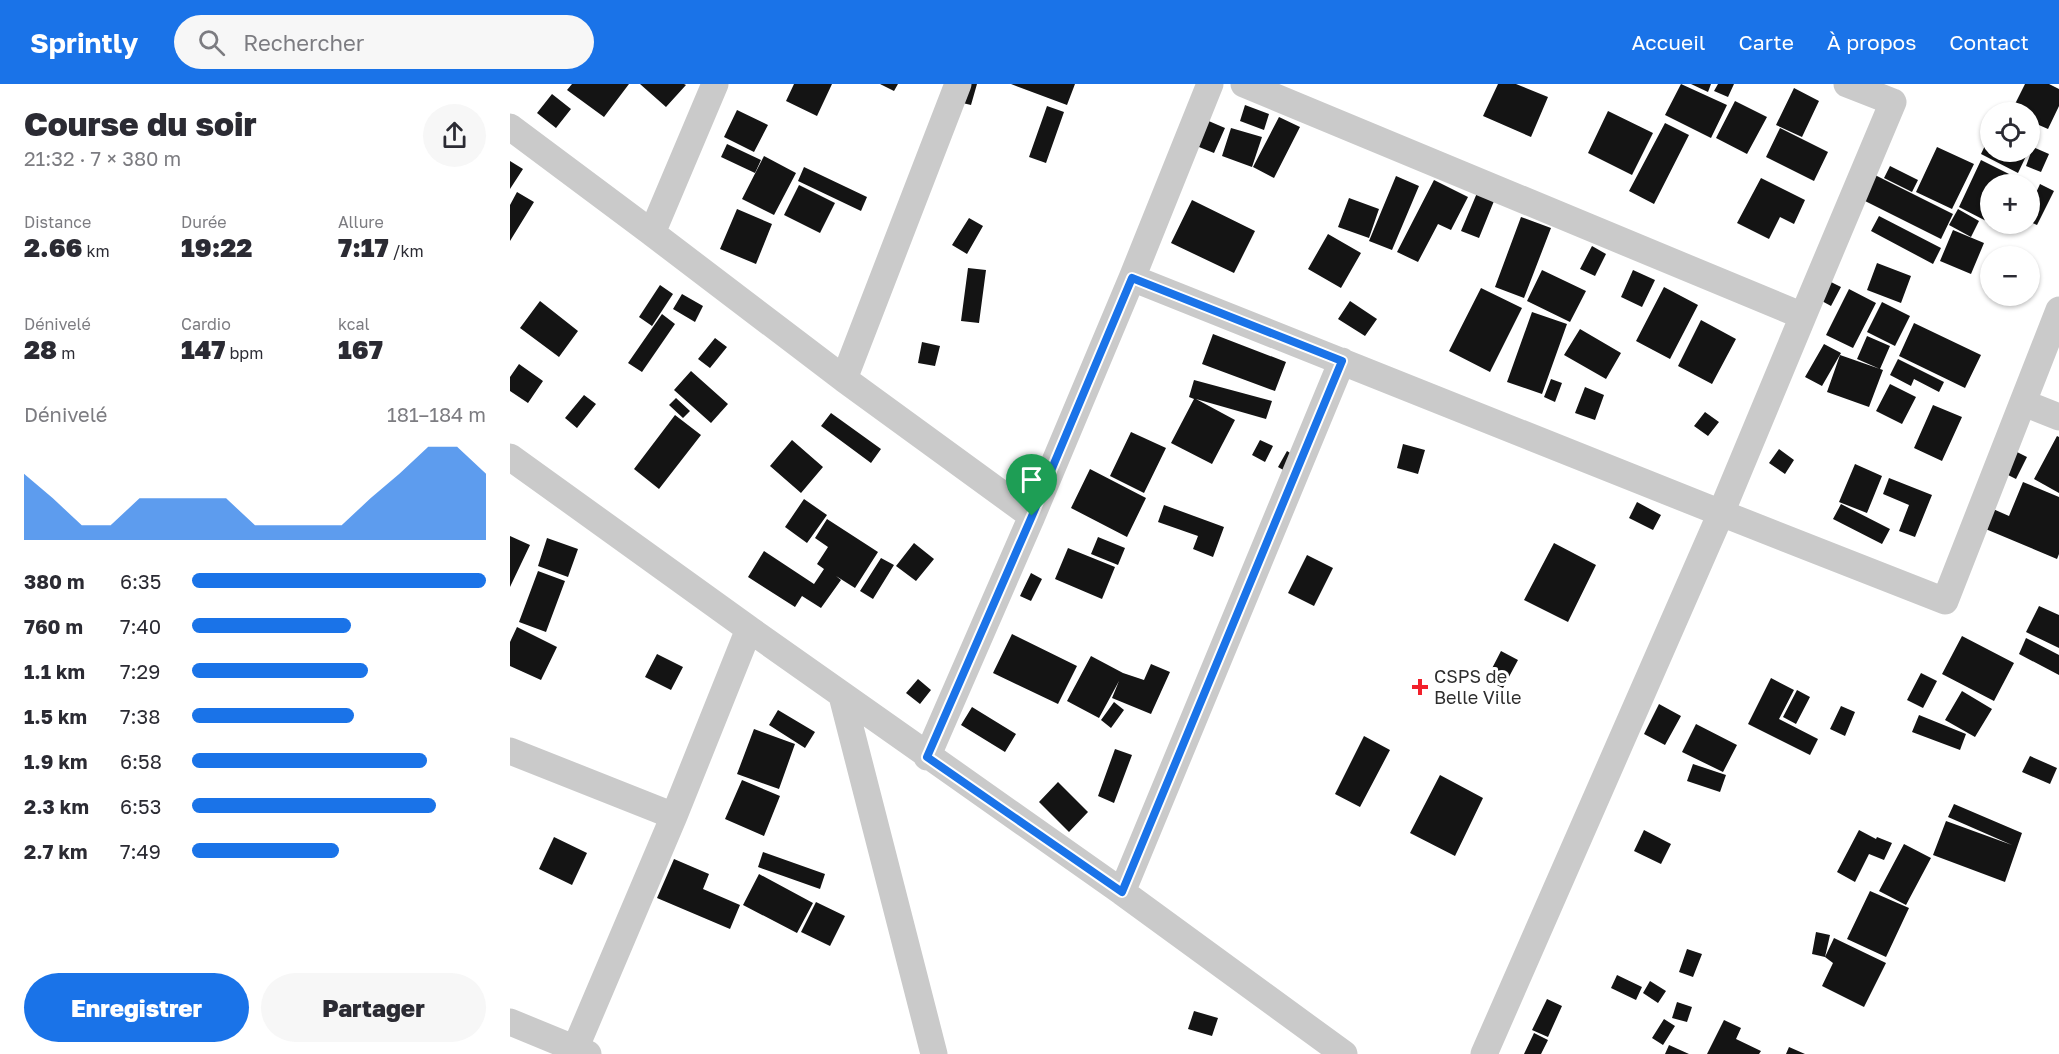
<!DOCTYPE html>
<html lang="fr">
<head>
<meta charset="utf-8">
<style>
  body { margin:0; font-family:"Golos Text",sans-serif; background:#f7f7f7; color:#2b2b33; height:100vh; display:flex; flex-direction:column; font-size:22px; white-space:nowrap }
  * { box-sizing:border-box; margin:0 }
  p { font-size:20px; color:#7c7c81 }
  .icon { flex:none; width:33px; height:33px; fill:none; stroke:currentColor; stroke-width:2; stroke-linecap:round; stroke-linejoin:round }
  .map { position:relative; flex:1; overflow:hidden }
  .side { display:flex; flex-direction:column; background:#fff; width:510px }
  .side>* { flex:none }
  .tools { position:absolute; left:1470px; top:18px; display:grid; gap:12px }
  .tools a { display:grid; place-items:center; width:60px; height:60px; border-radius:50%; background:#fff; box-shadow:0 2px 4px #0004; font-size:30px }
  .pin { position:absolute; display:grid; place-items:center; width:51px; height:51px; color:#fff; margin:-62px -26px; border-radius:50% 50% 50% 0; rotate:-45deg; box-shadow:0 0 6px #0007 }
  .pin .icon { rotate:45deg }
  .round { display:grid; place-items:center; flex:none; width:63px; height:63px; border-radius:32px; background:#f7f7f7 }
  .headline { display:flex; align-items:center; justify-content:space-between; height:102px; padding:0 24px }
  h1 { font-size:33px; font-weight:800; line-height:45px }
  .stats { display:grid; grid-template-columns:repeat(3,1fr); gap:9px; height:102px; padding:6px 24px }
  .stats div { display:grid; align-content:center }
  .stats b { font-size:26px; font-weight:800 }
  .stats small { font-size:16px; font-weight:400 }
  .stats p { font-size:16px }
  .chart { height:168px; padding:12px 24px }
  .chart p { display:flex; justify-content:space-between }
  .chart svg { width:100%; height:108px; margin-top:6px; fill:#1a73e8; opacity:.7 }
  .primary-button { display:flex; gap:12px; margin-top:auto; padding:12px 24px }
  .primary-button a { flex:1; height:69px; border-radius:36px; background:#1a73e8; color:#fff; font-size:24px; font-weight:800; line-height:69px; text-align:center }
  .primary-button a+a { background:#f7f7f7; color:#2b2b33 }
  ul { padding:0 24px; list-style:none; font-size:20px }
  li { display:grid; grid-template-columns:96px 72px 1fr; align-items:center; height:45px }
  li i { height:15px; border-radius:8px; background:#1a73e8 }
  header { display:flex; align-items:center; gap:36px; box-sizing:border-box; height:84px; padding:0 30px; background:#1a73e8; color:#fff }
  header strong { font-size:28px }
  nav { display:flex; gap:33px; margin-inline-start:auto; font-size:21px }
  .search { width:420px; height:54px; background:#f7f7f7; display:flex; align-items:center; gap:15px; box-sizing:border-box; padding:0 21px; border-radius:33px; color:#7c7c81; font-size:22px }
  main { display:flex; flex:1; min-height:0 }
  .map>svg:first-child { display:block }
  .building { fill:#141414 }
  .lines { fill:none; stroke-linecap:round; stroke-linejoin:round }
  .minor { stroke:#cacaca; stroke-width:27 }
  .route-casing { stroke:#fff; stroke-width:12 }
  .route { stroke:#1a73e8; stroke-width:8 }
  .poi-dot { fill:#f2202b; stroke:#fff; stroke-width:2 }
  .labels { text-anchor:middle; stroke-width:6; stroke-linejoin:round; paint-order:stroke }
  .poi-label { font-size:18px; fill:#2d2d2d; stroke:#fff; text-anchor:start }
</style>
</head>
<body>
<header>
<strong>Sprintly</strong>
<div class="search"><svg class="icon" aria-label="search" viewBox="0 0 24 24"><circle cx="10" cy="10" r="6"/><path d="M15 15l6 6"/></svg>Rechercher</div>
<nav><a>Accueil</a><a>Carte</a><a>À propos</a><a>Contact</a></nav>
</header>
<main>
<section class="side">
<div class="headline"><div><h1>Course du soir</h1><p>21:32 · 7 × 380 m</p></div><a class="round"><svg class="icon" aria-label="share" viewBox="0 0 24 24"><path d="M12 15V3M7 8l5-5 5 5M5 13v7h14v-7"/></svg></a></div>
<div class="stats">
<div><p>Distance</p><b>2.66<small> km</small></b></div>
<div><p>Durée</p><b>19:22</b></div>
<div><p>Allure</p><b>7:17<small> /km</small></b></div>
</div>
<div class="stats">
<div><p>Dénivelé</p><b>28<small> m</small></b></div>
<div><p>Cardio</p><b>147<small> bpm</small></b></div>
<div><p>kcal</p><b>167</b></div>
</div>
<div class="chart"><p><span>Dénivelé</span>181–184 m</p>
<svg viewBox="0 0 160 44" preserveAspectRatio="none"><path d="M0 44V17L10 27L20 38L30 38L40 27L50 27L60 27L70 27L80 38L90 38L100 38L110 38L120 27L130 17L140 6L150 6L160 17V44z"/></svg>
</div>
<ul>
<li><b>380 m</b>6:35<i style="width:100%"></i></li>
<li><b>760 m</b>7:40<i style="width:54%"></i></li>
<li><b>1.1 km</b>7:29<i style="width:60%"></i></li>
<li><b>1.5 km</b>7:38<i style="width:55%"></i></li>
<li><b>1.9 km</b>6:58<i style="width:80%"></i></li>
<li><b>2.3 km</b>6:53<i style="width:83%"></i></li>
<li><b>2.7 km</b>7:49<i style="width:50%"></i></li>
</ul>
<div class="primary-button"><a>Enregistrer</a><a>Partager</a></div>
</section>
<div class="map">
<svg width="1549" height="970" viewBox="0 0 1549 970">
  <rect width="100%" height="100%" fill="#fff"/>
  <!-- building -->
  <path class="building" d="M62,0H119L94,33L57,6Z
    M130,0H174L176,1L156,23Z
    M284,0H322L307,32L276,17Z
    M370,0H388L384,7Z
    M444,0H467L461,21L440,16Z
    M501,0H565L557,21Z
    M988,0H1006L1038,13L1021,53L973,32Z
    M1171,0L1217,21L1201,54L1155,31Z
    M1181,0H1201L1198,8Z
    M1208,0H1224L1218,13L1204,7Z
    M1515,0H1539L1549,5V22L1538,45L1520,37V28H1501Z
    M1284,4L1309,17L1292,53L1266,41Z
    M42,10L61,25L46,44L27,29Z
    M1225,17L1257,33L1237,70L1206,54Z
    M735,21L759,30L754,46L730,37Z
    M537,22L554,28L536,79L519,73Z
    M227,26L258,41L244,68L214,53Z
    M1098,27L1143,49L1122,91L1078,69Z
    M769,33L790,43L764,94L743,83Z
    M694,35L715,44L704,69L684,61Z
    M1155,39L1179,51L1144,120L1119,107Z
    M721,44L752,53L742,83L712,72Z
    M1270,44L1318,68L1304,97L1256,73Z
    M1480,51V68H1518L1508,89L1471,70Z
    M217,60L251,76L245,89L211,73Z
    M1427,63L1464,80L1442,125L1406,108Z
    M1523,63L1539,70L1531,88L1516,82Z
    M254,72L286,89L264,131L232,115Z
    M1471,76L1509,95L1507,100H1480V139L1449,123Z
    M0,77L13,85L0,105Z
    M1380,82L1408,96L1402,108L1374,94Z
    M294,83L357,113L351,127L288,97Z
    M1363,90L1443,130L1431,155L1351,115Z
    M886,92L909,102L882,166L859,157Z
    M1251,94L1295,116L1284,140L1270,133L1259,155L1227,139Z
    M924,96L958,113L941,146L928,140L908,178L887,168Z
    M1530,100L1544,107L1527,141L1520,138V122Z
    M289,101L325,119L310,149L274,131Z
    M7,108L24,118L0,157V121Z
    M967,109L984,117L969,154L951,147Z
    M839,114L869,125L859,154L828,143Z
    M682,116L745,147L724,189L661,159Z
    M227,125L262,140L246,180L210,165Z
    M1448,125L1469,137L1461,153L1439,141Z
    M1369,132L1431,164L1423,180L1361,147Z
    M1011,133L1041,144L1014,214L985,203Z
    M459,134L473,142L457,170L442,161Z
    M1443,146L1474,159L1461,190L1430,177Z
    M818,150L851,169L831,204L798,185Z
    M1082,162L1096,170L1085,192L1070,185Z
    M1367,179L1401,192L1391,219L1357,206Z
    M458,184L476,186L469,239L451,237Z
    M1032,186L1076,207L1060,238L1017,217Z
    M1123,186L1145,196L1132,223L1111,213Z
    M1319,197L1331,203L1321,222L1310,216Z
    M150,201L163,210L142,242L129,233Z
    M1154,203L1188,221L1160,275L1126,257Z
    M971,204L1012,224L980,288L939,267Z
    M1339,205L1366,219L1343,264L1316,251Z
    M172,210L193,222L185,238L163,225Z
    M30,217L68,247L49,273L10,244Z
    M840,217L867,235L855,252L828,235Z
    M1372,218L1400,232L1385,262L1357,248Z
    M1022,228L1057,240L1032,310L997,298Z
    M152,230L165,240L132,288L118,279Z
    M1191,236L1226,255L1202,300L1168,282Z
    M1404,239L1471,271L1455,304L1389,272Z
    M1070,245L1111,269L1096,295L1054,271Z
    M703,250L776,278L765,307L692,280Z
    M1357,252L1380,262L1370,285L1347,275Z
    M205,254L217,263L200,284L188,275Z
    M412,258L430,262L425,282L408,279Z
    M1314,260L1331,269L1312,302L1295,293Z
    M1330,271L1373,286L1359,323L1317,308Z
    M1388,275L1434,298L1429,308L1404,295L1401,302L1380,291Z
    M9,280L33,297L18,319L0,307V293Z
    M181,287L218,320L201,339L164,306Z
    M1041,295L1052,299L1045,318L1034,313Z
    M684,296L762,317L756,335L686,315L725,336L702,380L661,359L684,315L679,313Z
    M1380,300L1406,313L1392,340L1366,327Z
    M1075,303L1094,311L1085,336L1065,329Z
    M74,311L86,320L67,344L55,334Z
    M166,314L180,327L173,334L159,321Z
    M1423,321L1452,333L1432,377L1404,364Z
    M1195,328L1209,338L1198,352L1184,342Z
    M321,329L371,365L361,379L311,342Z
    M165,331L191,351L149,405L124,385Z
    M621,348L656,364L634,409L600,392Z
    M1547,352L1549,353V409L1524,395Z
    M282,356L313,383L291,409L260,382Z
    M750,356L763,362L755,378L742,371Z
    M893,360L915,366L908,390L887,384Z
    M1269,365L1284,376L1275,390L1259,379Z
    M1503,366L1517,373L1506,395L1492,388Z
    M777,367L793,377L784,392L768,383Z
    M1345,380L1372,392L1357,429L1329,418Z
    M580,385L636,414L617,453L561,424Z
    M1379,394L1422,411L1405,453L1389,447L1399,421L1373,410Z
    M1513,398L1549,413V470L1547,475L1466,441L1474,421L1499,432Z
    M294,415L317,431L297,459L275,443Z
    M1127,418L1151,431L1143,446L1119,434Z
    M1331,420L1380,445L1372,460L1323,435Z
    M654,421L714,443L703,473L683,465L688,452L648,438Z
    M317,435L368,468L345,504L326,492L331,496L311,524L292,512L285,523L238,493L254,467L304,500L314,485L307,480L318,463L305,454Z
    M0,452L20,461L0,503Z
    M588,453L615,464L608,481L581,470Z
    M37,454L68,465L58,493L28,482Z
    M404,459L424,475L406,497L386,482Z
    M1044,459L1086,481L1058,538L1014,516Z
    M558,464L605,483L592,515L545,495Z
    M797,471L823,484L804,522L778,509Z
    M371,474L384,481L363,515L350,507Z
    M28,487L55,497L36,548L9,538Z
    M521,489L532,495L521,517L510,512Z
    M1529,522L1549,531V564L1516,548Z
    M7,543L47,563L31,596L0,582V558Z
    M502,550L567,582L548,620L483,589Z
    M1452,552L1504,579L1484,617L1432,590Z
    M1516,554L1549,571V591L1509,570Z
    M991,567L1008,576L993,604L976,596Z
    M147,570L173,583L161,606L135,593Z
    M581,572L613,589L634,596L641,580L660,588L641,630L602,614L609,597L589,634L557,617Z
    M1411,589L1427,597L1413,624L1397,616Z
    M1261,594L1284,606L1269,635L1308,655L1300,671L1238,640Z
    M408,595L421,606L410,620L396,609Z
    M1287,606L1300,613L1286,640L1273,633Z
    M1452,607L1482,625L1465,653L1435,636Z
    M604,618L614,626L601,644L591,636Z
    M1149,620L1171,632L1155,661L1134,650Z
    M1331,622L1345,628L1335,652L1320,645Z
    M462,623L506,650L495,668L451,641Z
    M268,626L305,648L295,664L259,641Z
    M1409,631L1456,650L1450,666L1402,648Z
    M1186,640L1227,661L1213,688L1172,668Z
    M244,645L285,660L269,705L227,690Z
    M854,652L880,666L850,723L825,710Z
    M605,665L622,671L604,719L588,712Z
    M1520,672L1547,684L1540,700L1512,688Z
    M1183,680L1216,691L1210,708L1177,697Z
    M930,691L973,714L945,772L900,749Z
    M232,696L270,712L254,752L215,735Z
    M548,698L578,728L559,748L529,718Z
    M1444,720L1512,749L1495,798L1423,771L1436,737L1502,761L1438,733Z
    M1134,746L1161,760L1151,780L1124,767Z
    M1349,746L1366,755L1367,753L1382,759L1374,776L1359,770L1345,798L1327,788Z
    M44,753L77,769L62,801L29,785Z
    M1394,760L1421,774L1396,821L1369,807Z
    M253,768L315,790L310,805L248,783Z
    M164,775L199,790L193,805L230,821L220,845L147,814Z
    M249,790L303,819L287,849L233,821Z
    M1360,807L1399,824L1376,873L1337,855Z
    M306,818L335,832L320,862L291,848Z
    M1306,848L1320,851L1315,873L1324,854L1376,879L1354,923L1312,902L1323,879L1315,873L1302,870Z
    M1177,865L1192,870L1183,893L1169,888Z
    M1107,891L1132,903L1126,916L1101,904Z
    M1140,897L1156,907L1148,919L1133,909Z
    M1037,915L1052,922L1038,953L1022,946Z
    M1167,918L1182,923L1177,938L1162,934Z
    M684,927L708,934L702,952L678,945Z
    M1154,935L1165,942L1153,961L1142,954Z
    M1214,936L1231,944L1226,955L1251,967L1249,970H1197Z
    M1024,949L1038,956L1031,970H1014Z
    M1159,961L1179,970H1155Z
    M1279,963L1295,970H1276Z"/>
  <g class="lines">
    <!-- minor -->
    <path class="minor" d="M205,0L142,149L334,295
      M734,0L1293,232L1383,18L1337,0
      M0,43L142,149
      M622,194L1211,429L1293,232
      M832,277L612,808L834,970
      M1514,319L1549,333
      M0,373L239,545
      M522,432L622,194L700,0
      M332,612L424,970
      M0,667L164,732
      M417,673L522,432L334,295L448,0
      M0,938L78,970
      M65,965L164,732L239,545L612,808
      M974,970L1211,429L1435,517L1549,226"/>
  </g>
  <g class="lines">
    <defs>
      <path id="route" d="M622,194L832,277L612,808L417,673L522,432Z"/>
    </defs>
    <!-- route casing -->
    <use href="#route" class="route-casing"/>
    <!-- route -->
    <use href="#route" class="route"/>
  </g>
  <!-- markers -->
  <path class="poi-dot" d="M907 594h6v6h6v6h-6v6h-6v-6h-6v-6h6z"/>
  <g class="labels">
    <!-- poi labels -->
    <g class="poi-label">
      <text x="924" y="599">CSPS de<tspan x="924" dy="21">Belle Ville</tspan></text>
    </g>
  </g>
</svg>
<div class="tools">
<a><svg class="icon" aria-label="locate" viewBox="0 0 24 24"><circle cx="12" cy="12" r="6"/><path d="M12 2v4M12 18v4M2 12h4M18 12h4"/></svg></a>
<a>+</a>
<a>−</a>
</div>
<div class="pin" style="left:522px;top:432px;background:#1e9e55"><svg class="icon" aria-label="arrive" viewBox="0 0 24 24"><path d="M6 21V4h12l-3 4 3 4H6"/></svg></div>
</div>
</main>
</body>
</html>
